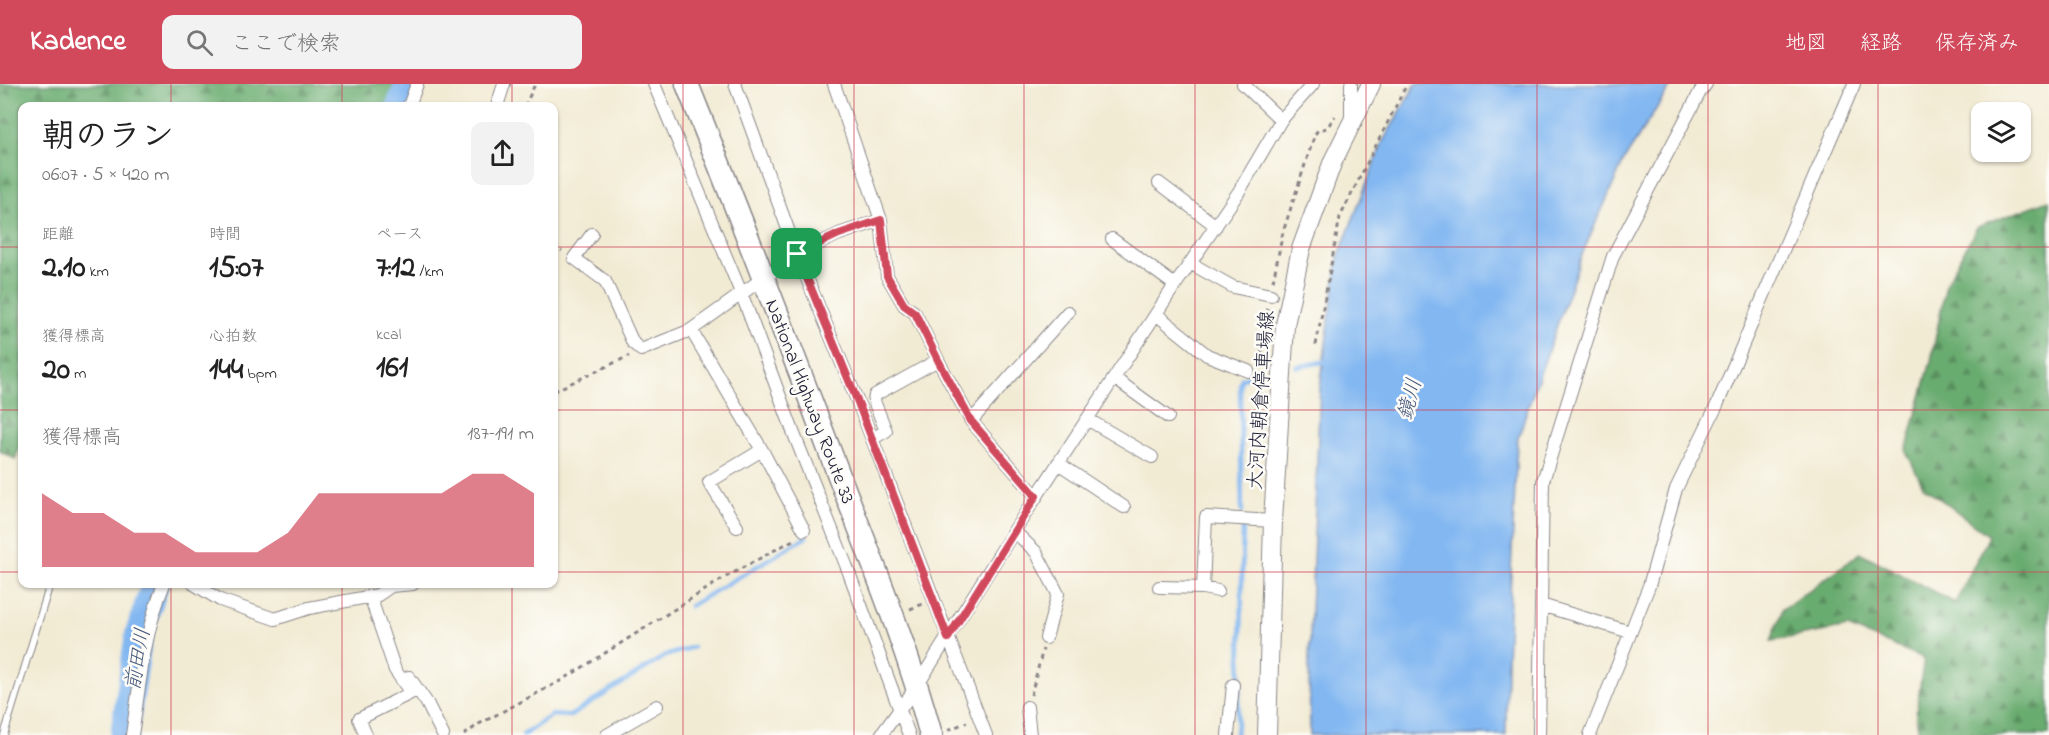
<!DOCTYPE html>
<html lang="ja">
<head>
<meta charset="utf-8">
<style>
  body { margin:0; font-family:"Indie Flower","Klee One",sans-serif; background:#f2f2f2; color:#222; height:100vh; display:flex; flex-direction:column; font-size:22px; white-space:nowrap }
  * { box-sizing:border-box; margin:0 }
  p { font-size:20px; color:#767676 }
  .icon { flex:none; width:33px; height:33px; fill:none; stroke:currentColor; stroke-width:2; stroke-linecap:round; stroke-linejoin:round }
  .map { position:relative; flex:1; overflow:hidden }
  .side { position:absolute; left:18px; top:18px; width:540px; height:486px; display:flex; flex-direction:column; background:#fff; border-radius:12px; box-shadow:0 2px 4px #0004 }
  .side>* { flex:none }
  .controls { position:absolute; left:1971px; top:18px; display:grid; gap:12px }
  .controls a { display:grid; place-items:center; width:60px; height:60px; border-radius:12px; background:#fff; box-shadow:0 2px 4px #0004; font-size:30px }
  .pin { position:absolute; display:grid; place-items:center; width:51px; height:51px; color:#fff; margin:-26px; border-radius:12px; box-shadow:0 3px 9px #0006 }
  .round { display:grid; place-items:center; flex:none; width:63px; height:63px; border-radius:12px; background:#f2f2f2 }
  .overview { display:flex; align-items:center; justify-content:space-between; height:102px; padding:0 24px }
  h1 { font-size:33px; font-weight:700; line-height:45px }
  .figures { display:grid; grid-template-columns:repeat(3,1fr); gap:9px; height:102px; padding:6px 24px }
  .figures div { display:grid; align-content:center }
  .figures b { font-size:30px; font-weight:700 }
  .figures small { font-size:16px; font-weight:400 }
  .figures p { font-size:16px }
  .chart { height:168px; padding:12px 24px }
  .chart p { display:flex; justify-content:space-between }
  .chart svg { width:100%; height:108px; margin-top:6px; fill:#d1495b; opacity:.7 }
  header { display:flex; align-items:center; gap:36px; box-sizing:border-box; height:84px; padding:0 30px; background:#d1495b; color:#fff }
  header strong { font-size:28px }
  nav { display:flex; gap:33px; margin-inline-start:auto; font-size:21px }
  .search { width:420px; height:54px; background:#f2f2f2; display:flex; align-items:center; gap:15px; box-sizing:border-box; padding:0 21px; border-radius:12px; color:#767676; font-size:22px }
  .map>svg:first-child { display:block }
  .forest { fill:url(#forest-firs); stroke:#466755; stroke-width:1.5 }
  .water { fill:#82b7f1; stroke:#526c96; stroke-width:1.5 }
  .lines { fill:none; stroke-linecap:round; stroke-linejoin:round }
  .stream { stroke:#82b7f1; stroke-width:4.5 }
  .river { stroke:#82b7f1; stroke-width:28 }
  .lane-casing { stroke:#8a8688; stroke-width:8 }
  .street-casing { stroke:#8a8688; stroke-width:14 }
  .secondary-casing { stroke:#8a8688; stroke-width:20 }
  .highway-casing { stroke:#8a8688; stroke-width:25 }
  .path { stroke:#8a8688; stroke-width:3; stroke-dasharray:4.5 4.5; stroke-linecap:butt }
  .lane { stroke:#fff; stroke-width:6 }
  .street { stroke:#fff; stroke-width:12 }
  .secondary { stroke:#fff; stroke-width:18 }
  .highway { stroke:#fff; stroke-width:22 }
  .route-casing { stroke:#fff; stroke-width:12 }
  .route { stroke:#d1495b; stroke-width:8 }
  .grid { fill:none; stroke:#d1495b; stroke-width:1.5; stroke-opacity:0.55 }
  .labels { text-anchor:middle; stroke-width:5; stroke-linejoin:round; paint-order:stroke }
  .street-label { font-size:20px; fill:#22223b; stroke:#fdfcf7 }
  .water-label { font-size:21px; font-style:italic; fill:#44567b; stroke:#fdfcf7 }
</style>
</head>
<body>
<header>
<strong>Kadence</strong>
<div class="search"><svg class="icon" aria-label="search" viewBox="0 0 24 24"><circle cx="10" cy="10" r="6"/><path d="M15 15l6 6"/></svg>ここで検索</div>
<nav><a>地図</a><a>経路</a><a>保存済み</a></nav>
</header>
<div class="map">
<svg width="2049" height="651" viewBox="0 0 2049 651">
  <defs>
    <pattern id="forest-firs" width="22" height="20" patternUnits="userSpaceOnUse" patternTransform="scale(1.5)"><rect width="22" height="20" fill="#69ac6f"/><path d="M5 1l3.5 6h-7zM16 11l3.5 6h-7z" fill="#568c5c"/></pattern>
  </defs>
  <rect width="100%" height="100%" fill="#fdfcf7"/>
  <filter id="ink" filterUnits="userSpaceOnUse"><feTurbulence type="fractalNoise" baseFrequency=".0167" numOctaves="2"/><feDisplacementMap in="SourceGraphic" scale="12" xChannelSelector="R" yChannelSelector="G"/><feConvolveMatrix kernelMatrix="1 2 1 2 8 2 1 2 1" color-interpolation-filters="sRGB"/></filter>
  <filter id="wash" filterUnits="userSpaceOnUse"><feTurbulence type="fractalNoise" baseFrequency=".008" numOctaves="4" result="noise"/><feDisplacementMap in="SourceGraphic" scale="24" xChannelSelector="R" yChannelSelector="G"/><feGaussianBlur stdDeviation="1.35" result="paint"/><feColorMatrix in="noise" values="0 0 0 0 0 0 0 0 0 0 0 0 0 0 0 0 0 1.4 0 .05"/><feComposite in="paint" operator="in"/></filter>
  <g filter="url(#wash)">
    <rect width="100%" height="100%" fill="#f2ebd4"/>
    <!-- forest -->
    <path class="forest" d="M0,0H402L395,22H22V358L15,375L0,367Z
      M2049,116V651H1919L1916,630L1924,574L1848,543L1771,557L1783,525L1861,469L1955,519L1989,452L1923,402L1906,367L1931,277L1946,200L1977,143Z"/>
    <!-- water -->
    <path class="water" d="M1416,0H1672L1625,74L1583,168L1526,329L1517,358L1507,576L1506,651H1310L1309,577L1320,302L1338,174L1383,57Z"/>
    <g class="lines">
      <!-- stream -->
      <path class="stream" d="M1297,283L1327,277
        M1242,427L1240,299L1242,294L1256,291
        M690,522L806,453
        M523,651L552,631L570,632L665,572L693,563
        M1236,651C1243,582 1241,513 1243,443"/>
      <!-- river -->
      <path class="river" d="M400,22L409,0
        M124,651L139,550L155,500"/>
    </g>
  </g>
  <g filter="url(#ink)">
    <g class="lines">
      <defs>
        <path id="lane" d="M4,651L50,500"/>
        <path id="street" d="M654,0L742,211L794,350L848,486L909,651
          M735,0L797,170L859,321L986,651
          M834,0L881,136L887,192L904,221L915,229L938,276L971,337L1036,412
          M1243,0L1281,36
          M1351,0V38
          M409,22L417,0
          M497,22L504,0
          M1159,99L1216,142
          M592,150L574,174L605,197L633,259L641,266L691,246
          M1112,155L1175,201
          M1190,179L1233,203L1271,211
          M1156,230L1207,271L1248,287
          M1114,294L1168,333
          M1087,335L1152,373
          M971,337L1068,228
          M872,355L886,347L874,317L875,311L938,276
          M1058,379L1124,423
          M737,443L709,398L762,366
          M804,446L762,366L691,246L797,170L839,150L881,136
          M1014,447L1036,468L1058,510L1046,554
          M194,500L220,516L275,535L309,524L378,511L391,502L413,500
          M1159,503L1203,504L1218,507
          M1203,504L1206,433L1273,437
          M1541,521L1630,548
          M409,593L427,619L443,651
          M1027,623L1030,651
          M132,651C140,599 144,548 164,500
          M366,651L359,635L411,609L395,586L370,512
          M607,651L657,622
          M881,651L917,602L1014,447L1167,213L1238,109L1281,36L1313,0
          M1228,651L1233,601
          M1539,651L1543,397L1613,172L1700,8L1706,0
          M1590,651L1649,502L1676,405L1717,321L1854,0"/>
        <path id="secondary" d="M1267,651L1273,437L1285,241L1301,165L1333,77L1371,0"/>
        <path id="highway" d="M687,0C738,127 787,254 835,381C869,470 906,559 931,651"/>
      </defs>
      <!-- lane casing -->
      <use href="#lane" class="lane-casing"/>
      <!-- street casing -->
      <use href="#street" class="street-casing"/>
      <!-- secondary casing -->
      <use href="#secondary" class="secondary-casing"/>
      <!-- highway casing -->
      <use href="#highway" class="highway-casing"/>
      <!-- path -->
      <path class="path" d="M525,22L535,0
        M554,161L562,167
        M1273,197L1283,148L1315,50L1318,46L1327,44L1335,32
        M1316,261L1340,133L1407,0
        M1260,280L1268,224
        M1259,296L1258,335L1261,342
        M554,307L629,272
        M910,525L923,520
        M1031,611L1043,565
        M948,646L967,638
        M464,651L479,640L564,595L724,494L795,455"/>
      <!-- lane -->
      <use href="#lane" class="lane"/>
      <!-- street -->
      <use href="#street" class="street"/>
      <!-- secondary -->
      <use href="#secondary" class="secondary"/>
      <!-- highway -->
      <use href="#highway" class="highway"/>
    </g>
  </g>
  <g class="lines" filter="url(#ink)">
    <defs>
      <path id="route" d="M881,136L887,192L904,221L915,229L938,276L971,337L1036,412L948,554L859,321L797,170L839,150Z"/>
    </defs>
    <!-- route casing -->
    <use href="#route" class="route-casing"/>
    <!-- route -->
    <use href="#route" class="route"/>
  </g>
  <!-- grid -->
  <path class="grid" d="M171,0V22M342,0V22M512,0V22M683,0V651M854,0V651M1024,0V651M1195,0V651M1366,0V651M1537,0V651M1708,0V651M1878,0V651M0,163H22M554,163H2049M0,326H22M554,326H2049M0,488H22M554,488H2049M171,500V651M342,500V651M512,500V651"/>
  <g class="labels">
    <!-- street labels -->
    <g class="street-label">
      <text transform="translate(1260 316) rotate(-86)" y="7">大河内朝倉停車場線</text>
      <text transform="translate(811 317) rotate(69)" y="7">National Highway Route 33</text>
    </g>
    <!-- water labels -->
    <g class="water-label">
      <text transform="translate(1409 315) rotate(-75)" y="7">鏡川</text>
      <text transform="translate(137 575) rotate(-80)" y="7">前田川</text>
    </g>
  </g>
</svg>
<div class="controls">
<a><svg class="icon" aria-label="layers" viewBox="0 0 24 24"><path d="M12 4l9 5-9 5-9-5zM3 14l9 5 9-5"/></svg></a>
</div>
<div class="pin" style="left:797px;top:170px;background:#1e9e55"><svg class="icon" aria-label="arrive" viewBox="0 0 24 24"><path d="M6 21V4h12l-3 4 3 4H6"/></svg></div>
<section class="side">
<div class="overview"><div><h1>朝のラン</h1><p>06:07 · 5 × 420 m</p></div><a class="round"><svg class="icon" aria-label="share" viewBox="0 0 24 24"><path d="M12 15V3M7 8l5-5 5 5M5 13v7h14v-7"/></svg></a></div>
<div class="figures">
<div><p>距離</p><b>2.10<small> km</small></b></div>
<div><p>時間</p><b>15:07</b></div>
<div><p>ペース</p><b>7:12<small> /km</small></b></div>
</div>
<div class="figures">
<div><p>獲得標高</p><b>20<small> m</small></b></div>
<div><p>心拍数</p><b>144<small> bpm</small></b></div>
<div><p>kcal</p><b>161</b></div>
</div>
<div class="chart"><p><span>獲得標高</span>187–191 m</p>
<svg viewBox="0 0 160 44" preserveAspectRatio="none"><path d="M0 44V14L10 22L20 22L30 30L40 30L50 38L60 38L70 38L80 30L90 14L100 14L110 14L120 14L130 14L140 6L150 6L160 14V44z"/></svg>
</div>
</section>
</div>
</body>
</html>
